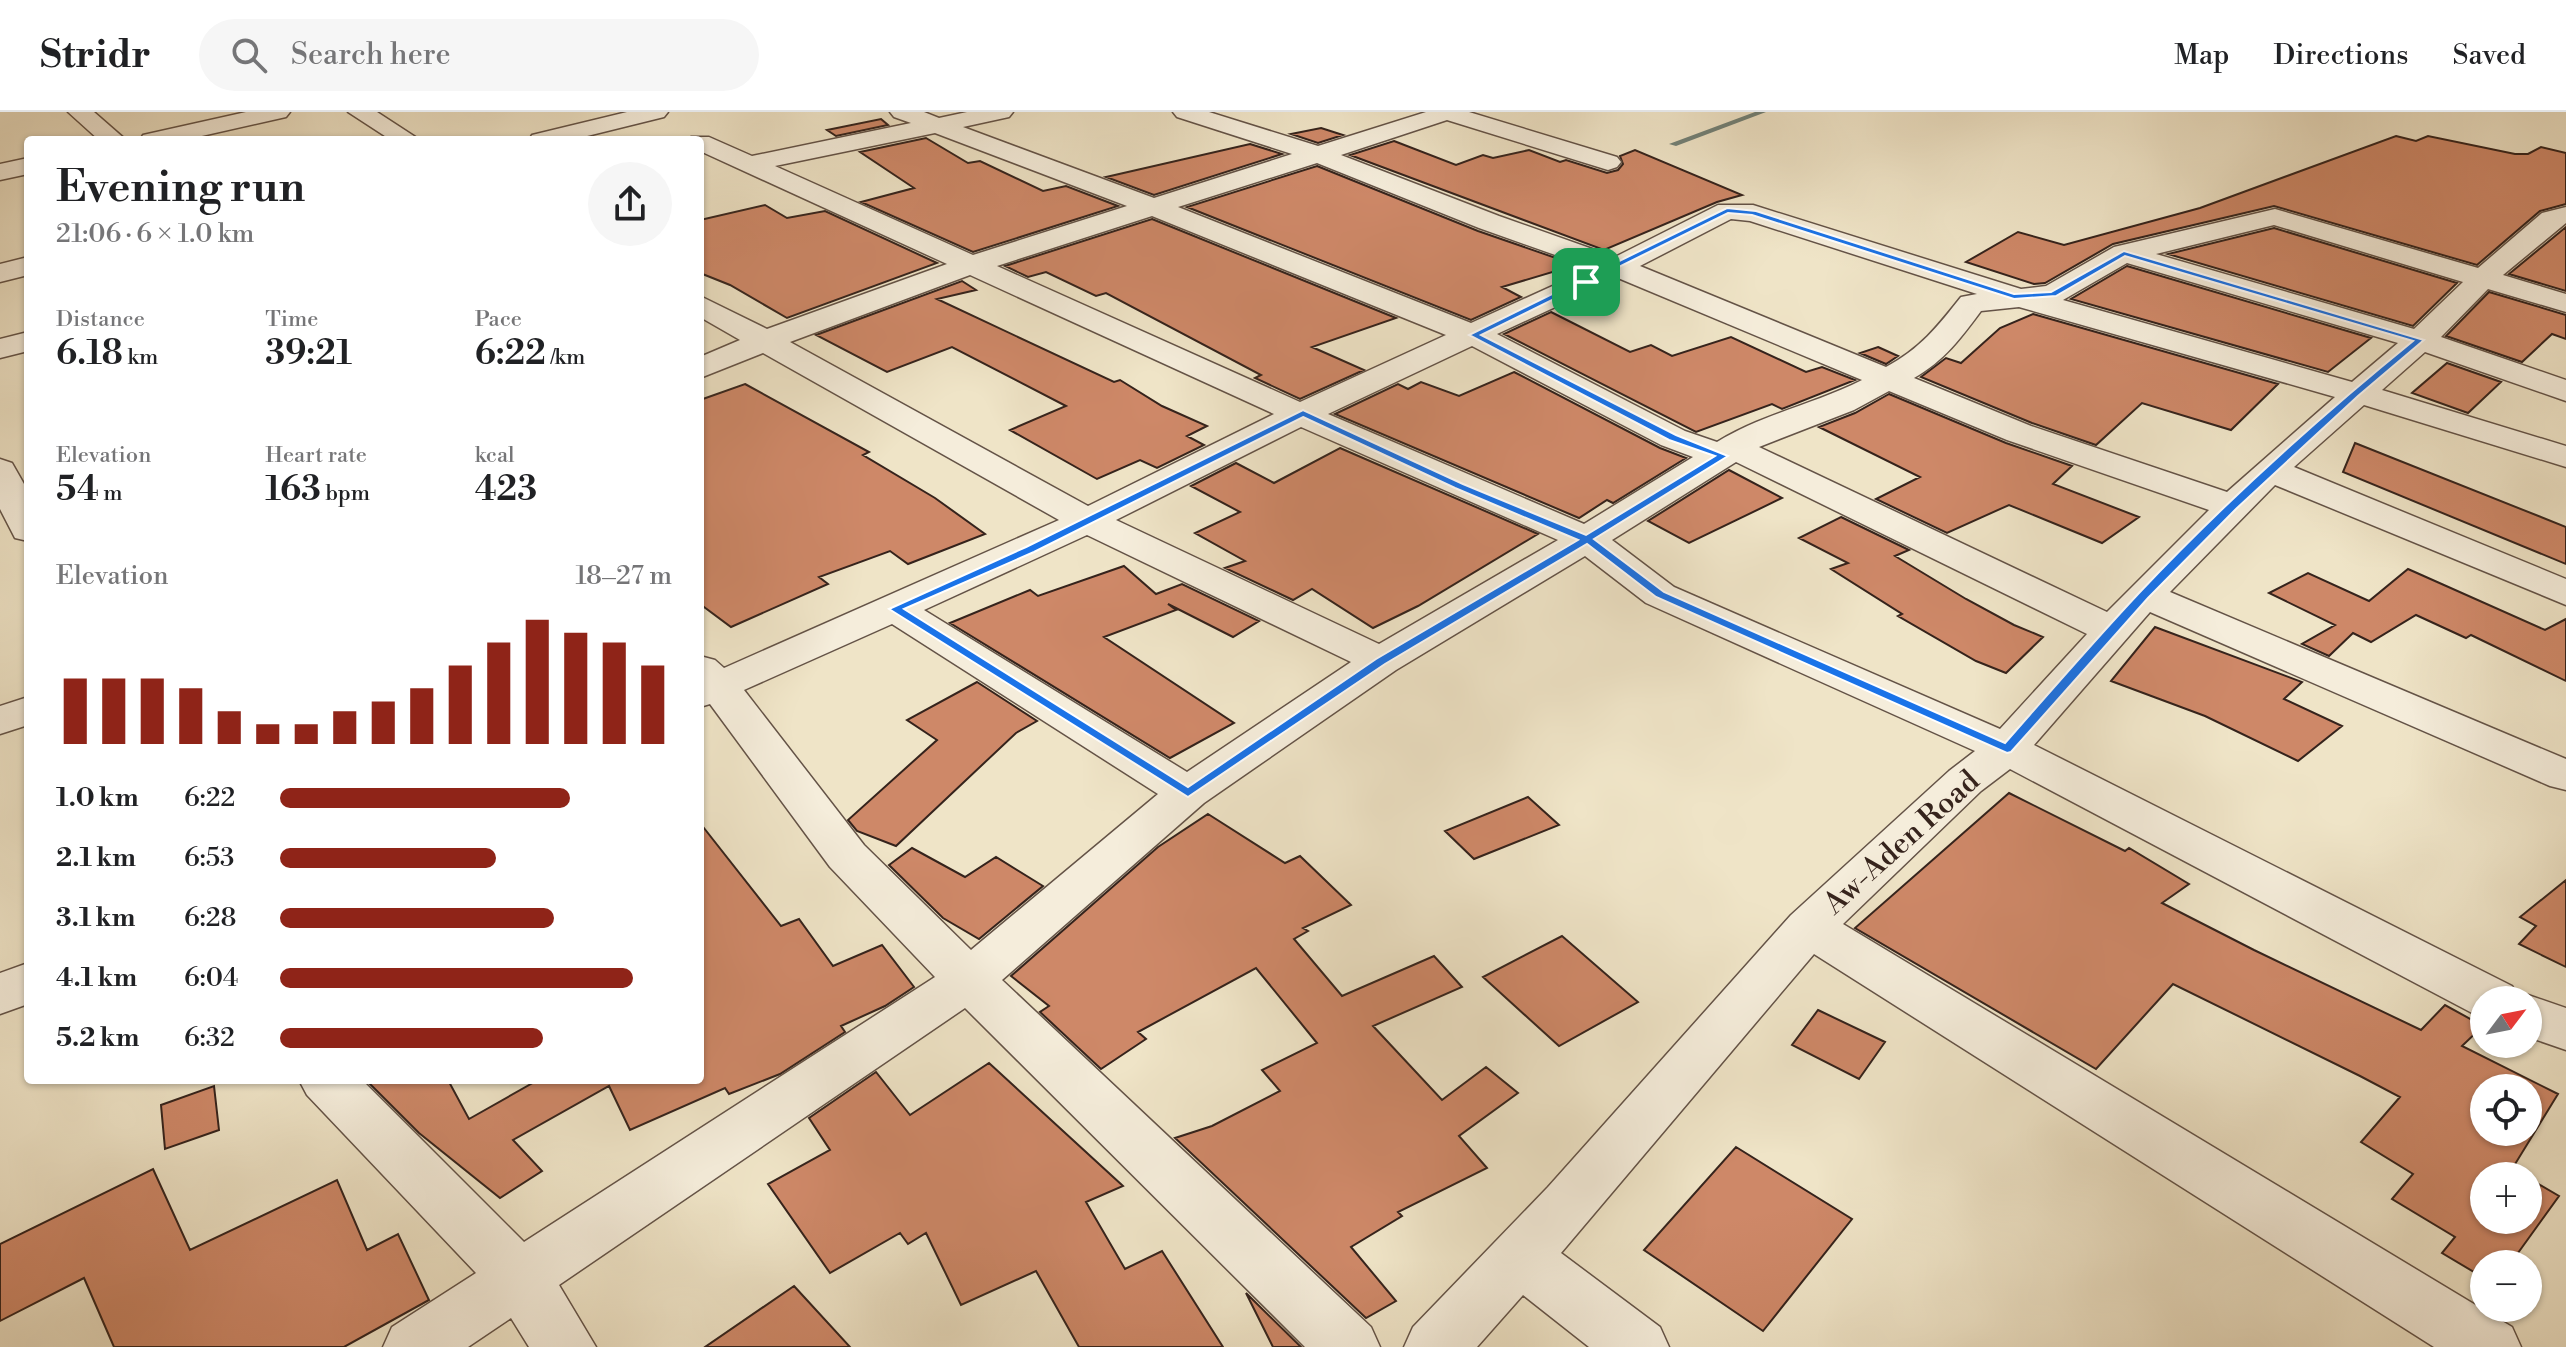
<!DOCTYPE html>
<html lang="en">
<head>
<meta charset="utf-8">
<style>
  body { margin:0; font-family:"Libre Bodoni",serif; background:#f6f6f6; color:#202124; height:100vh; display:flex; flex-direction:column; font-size:30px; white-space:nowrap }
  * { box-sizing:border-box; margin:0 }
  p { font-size:26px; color:#757577 }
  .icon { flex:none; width:44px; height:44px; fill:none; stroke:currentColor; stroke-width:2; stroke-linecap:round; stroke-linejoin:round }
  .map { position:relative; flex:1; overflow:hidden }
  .panel { position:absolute; left:24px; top:24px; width:680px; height:948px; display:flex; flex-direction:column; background:#fff; border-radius:8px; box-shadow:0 2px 6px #0004 }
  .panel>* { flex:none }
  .needle { width:52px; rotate:58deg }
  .fabs { position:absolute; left:2470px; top:874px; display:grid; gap:16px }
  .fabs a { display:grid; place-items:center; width:72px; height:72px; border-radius:50%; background:#fff; box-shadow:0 2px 6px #0004; font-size:40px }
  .pin { position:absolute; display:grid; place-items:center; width:68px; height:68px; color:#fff; margin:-34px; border-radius:16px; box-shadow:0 4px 12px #0006 }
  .round { display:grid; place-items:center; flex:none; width:84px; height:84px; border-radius:42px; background:#f6f6f6 }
  .head { display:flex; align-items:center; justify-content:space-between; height:136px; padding:0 32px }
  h1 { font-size:44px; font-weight:600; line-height:60px }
  .figures { display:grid; grid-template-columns:repeat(3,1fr); gap:12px; height:136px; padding:8px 32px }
  .figures div { display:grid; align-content:center }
  .figures b { font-size:34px; font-weight:600 }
  .figures small { font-size:22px; font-weight:400 }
  .figures p { font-size:22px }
  .chart { height:224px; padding:16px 32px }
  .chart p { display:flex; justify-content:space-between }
  .chart svg { width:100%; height:144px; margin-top:8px; stroke:#8f2418; stroke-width:6 }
  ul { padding:0 32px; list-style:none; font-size:26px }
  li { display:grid; grid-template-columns:128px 96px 1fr; align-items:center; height:60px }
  li i { height:20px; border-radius:10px; background:#8f2418 }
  header { display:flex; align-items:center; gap:48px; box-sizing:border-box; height:112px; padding:0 40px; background:#fff; border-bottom:2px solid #e0e0e0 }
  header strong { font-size:38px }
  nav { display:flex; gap:44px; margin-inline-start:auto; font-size:28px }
  .search { width:560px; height:72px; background:#f6f6f6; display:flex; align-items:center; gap:20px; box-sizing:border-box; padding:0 28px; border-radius:44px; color:#757577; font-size:30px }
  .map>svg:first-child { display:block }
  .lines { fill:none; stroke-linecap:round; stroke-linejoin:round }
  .stream { fill:#728177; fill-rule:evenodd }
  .building { fill:#ce8868; stroke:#35231c; stroke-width:2; fill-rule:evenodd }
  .minor-casing { stroke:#645347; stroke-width:3 }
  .minor { fill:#f5eddb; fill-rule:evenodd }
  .route { fill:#1a73e8; stroke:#fff; stroke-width:2; fill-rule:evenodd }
  .labels { text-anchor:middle; stroke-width:6; stroke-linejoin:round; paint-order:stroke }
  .street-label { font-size:30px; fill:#35231c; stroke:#f5eddb }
</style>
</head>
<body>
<header>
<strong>Stridr</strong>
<div class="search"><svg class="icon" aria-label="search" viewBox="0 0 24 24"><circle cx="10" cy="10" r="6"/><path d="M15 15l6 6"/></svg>Search here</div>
<nav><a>Map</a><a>Directions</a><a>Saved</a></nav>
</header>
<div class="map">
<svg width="2566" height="1235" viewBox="0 0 2566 1235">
  <rect width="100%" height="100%" fill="#efe4c7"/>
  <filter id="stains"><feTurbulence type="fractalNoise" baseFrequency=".0025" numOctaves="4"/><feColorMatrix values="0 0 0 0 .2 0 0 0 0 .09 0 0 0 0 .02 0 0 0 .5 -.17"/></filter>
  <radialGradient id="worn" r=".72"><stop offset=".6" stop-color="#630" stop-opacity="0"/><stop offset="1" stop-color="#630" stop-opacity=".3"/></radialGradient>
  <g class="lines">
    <!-- stream -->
    <path class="stream" d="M1755,0H1766L1676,34L1669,32Z"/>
  </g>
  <!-- building -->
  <path class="building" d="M881,7L888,13L836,24L827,18Z
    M1321,16L1343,23L1318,31L1291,22Z
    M2396,24L2416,29L2428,24L2515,42H2528L2541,35L2566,41V92L2540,99L2477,153L2274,94L2113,132L2045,171L2034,172L1966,150L2018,120L2064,133L2200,96Z
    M926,26L968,51L980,49L1043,79L1066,74L1118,94L973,140L861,90L914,76L860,40Z
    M1394,29L1456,53L1483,43L1493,46L1529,38L1560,50L1566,48L1607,61L1618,58L1623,52L1620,44L1635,38L1742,83L1717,90L1604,138L1350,43Z
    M1250,32L1282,42L1154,83L1106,65Z
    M1317,54L1478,119L1576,153L1502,175L1521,185L1471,208L1187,95Z
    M765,93L787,106L825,99L937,151L787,206L730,173L700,161V108Z
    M1152,107L1396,206L1312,235L1364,258L1300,287L1255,266L1261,263L1106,181L1096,184L1046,160L1028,165L1005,154Z
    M2566,115V179L2509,162Z
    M2274,116L2457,171L2413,214L2168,142Z
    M2127,154L2371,226L2328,260L2071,187Z
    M962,169L976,178L937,187L1114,270L1120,268L1162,294L1207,314L1187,324L1204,333L1157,356L1140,348L1097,367L1010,318L1066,294L952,235L887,260L816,223Z
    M2489,180L2566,203V227L2552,222L2522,250L2446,224Z
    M1551,200L1630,240L1651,233L1672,244L1731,225L1806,260L1822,255L1855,268L1782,297L1772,292L1696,320L1504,222Z
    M2033,202L2278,272L2231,318L2142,291L2096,333L2032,311L1921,265L1946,246L1961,251L2000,216Z
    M1878,235L1898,244L1886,252L1860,241Z
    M2447,251L2501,270L2468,301L2412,281Z
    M1514,260L1660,336L1686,346L1613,391L1607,388L1579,406L1335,302L1398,272L1408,277L1421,270L1459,284Z
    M745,272L869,340L863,343L935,386L985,422L908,452L890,439L819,465L828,472L731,515L700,492V288Z
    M1889,282L2006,331L2072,354L2053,372L2139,405L2102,431L2009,393L1947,421L1876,387L1920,365L1819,315L1855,301Z
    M2355,331L2566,415V452L2343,360Z
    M1340,336L1538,422L1418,494L1373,516L1312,477L1293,488L1225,456L1245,449L1195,421L1240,400L1191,374L1236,351L1274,371Z
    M1729,358L1782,386L1689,431L1648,409Z
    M1841,405L1909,438L1895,444L1966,487L2014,513L2043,525L2006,561L1976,549L1898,504L1902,502L1831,457L1848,451L1799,426Z
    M1124,454L1156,482L1182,472L1259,509L1233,525L1168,492L1176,498L1104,525L1234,611L1170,646L950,511L1030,478L1038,484Z
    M2408,457L2545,518L2566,507V569L2471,523L2466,526L2416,503L2371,530L2353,521L2329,544L2302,532L2335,513L2269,481L2308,461L2369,489Z
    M2155,515L2302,570L2284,587L2342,614L2298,649L2205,604L2111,569Z
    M977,570L1037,609L1016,621L896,734L857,719L848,708L937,628L907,608Z
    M2009,681L2125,739L2129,736L2189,772L2162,791L2254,838L2421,918L2445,893L2483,914L2462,934L2558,982L2512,1057L2525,1064H2484V1108H2528V1066L2559,1084L2510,1152H2484V1166L2442,1141L2455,1125L2392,1087L2413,1062L2361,1030L2400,985L2360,964L2173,872L2096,957L1855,816ZM2484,976H2528V1020H2484Z
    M1528,685L1559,713L1474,747L1445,719Z
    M1208,702L1285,751L1300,744L1351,793L1303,816L1308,819L1294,827L1342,884L1434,844L1462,875L1373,914L1442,988L1486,955L1518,981L1459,1024L1487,1056L1398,1100L1402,1104L1351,1135L1396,1189L1366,1206L1175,1026L1212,1014L1280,979L1262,958L1317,931L1256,856L1138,920L1146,927L1101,957L1040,900L1049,894L1011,864L1158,735Z
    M700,711L781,814L799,807L833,854L882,833L914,875L885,894L841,914L845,920L780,962L729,982L725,976L630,1018L609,974L513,1028L542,1059L500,1086L419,1021L366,968H448L469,1007L538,968H700Z
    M912,736L965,765L996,745L1043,774L979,827L943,806L889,753Z
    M2566,768V855L2519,832L2536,814L2520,805Z
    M1562,824L1638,890L1559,934L1483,865Z
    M1818,898L1885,930L1859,967L1792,933Z
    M989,951L1123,1074L1086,1090L1125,1157L1162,1139L1223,1235H1079L1036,1159L961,1193L926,1121L908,1132L900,1121L830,1161L768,1072L830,1038L809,1006L876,960L910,1003Z
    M214,974L219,1018L165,1037L161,993Z
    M1736,1035L1852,1107L1763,1219L1644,1138Z
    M153,1057L190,1138L337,1068L367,1138L398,1122L429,1188L344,1235H114L84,1166L0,1209V1132Z
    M794,1174L850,1235H705Z
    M1246,1181L1301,1235H1273Z"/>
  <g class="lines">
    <defs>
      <path id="minor" d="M68,0H94L126,28H99Z
        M246,0H290L286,5L184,28H140L143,23Z
        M348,0H377L420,28H391Z
        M627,0H668L664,5L571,28H529L532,23Z
        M890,0H924L939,6L967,0H1013L1009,5L963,15L1154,86L1292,42L1177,5L1173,0H1209L1318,34L1426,0H1469L1617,45L1621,50L1617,55L1608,58L1447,8L1341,43L1499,104L1615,145L1718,93H1753L2021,177L2046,174L2114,135L2275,97L2478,156L2542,101L2566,95V111L2503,163L2566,182V200L2488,177L2441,225L2566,268V289L2425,240L2382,278L2566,334V355L2364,293L2294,355L2566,467V493L2275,373L2170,480L2566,647V678L2550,674L2150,500L2034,633L2512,874L2519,886L2528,883L2566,896V938L2528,925V888H2484V905L2474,902L2010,657L1981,679L1843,812L2512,1215L2521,1235H2434L1814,842L1561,1141L1660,1215L1669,1235H1589L1523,1183L1477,1235H1404L1413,1215L1548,1075L1791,803L1949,659L1975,639L1646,491L1585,444L1396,558L1204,691L1002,868L1371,1215L1380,1235H1305L965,896L559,1173L596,1235H529L511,1206L468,1235H383L392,1215L476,1161L307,983L299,968H362L524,1130L935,865L830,755L710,592L700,595V544L715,548L724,556L1059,408L763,241L700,266V245L740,228L700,205V184L767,217L947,152L700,39V28H689L691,25H709L752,44L911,11L894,5ZM935,21L1127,94L973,143L775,54ZM1317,51L1479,116L1592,156L1471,211L1178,95ZM1152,104L1446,223L1300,290L997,154ZM1731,107L1750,109L1977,182L1961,185C1938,214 1920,237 1886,255L1640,154ZM2274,113L2463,170L2414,217L2156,142ZM2127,151L2398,231L2352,270L2063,188ZM970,163L1274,302L1088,394L790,230ZM1618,166L1862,268C1815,292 1762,302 1717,330L1685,319L1497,222ZM2019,195L2335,285L2227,380L2031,314L1914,266C1944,249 1961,226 1981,199ZM1472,234L1661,333L1693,345L1584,412L1328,302ZM1889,279L2007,328L2209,398L2107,500L1759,335L1854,298ZM1301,315L1558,428L1379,532L1116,408ZM1736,350L2087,522L2000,617L1674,475L1612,428ZM1087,423L1351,550L1187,660L924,498ZM892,512L1158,682L971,838L864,733L744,578Z
        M28,46V62L0,68V52Z
        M28,145V163L0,170V152Z
        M28,220V239L0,246V227Z
        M0,347L12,351L28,379V429L15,426L0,397Z
        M28,585V613L0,622V594Z
        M28,851V892L0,902V861Z"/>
    </defs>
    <!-- minor casing -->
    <use href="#minor" class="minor-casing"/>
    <!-- minor -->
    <use href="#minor" class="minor"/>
  </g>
  <!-- route -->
  <path class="route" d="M1727,96L1756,99L2014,182L2051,180L2124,139L2424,228L2358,284L2236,397L2148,486L2011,640L2007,641L1656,485L1587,432L1385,552L1188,685L889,497L1026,435L1303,298L1463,372L1586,423L1715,344L1669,328L1469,223ZM1728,101L1752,103L2014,187L2056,184L2125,144L2413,229C2317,307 2224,391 2139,481C2093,530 2049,581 2005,631L1664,480L1594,427L1728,344L1676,323L1481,223ZM1303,305L1455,376L1578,428L1376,547L1188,675L904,497L1034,440Z"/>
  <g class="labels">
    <!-- street labels -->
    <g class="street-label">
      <text transform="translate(1901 730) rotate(-42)" y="10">Aw-Aden Road</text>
    </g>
  </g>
  <rect width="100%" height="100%" filter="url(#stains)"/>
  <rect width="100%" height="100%" fill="url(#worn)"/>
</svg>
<div class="fabs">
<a><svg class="needle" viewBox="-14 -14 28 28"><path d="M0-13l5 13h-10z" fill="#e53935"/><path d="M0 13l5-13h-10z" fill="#757577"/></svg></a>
<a><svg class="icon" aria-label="locate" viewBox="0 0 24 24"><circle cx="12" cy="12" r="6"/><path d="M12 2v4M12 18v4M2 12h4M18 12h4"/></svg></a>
<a>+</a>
<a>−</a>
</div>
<div class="pin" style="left:1586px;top:170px;background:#1e9e55"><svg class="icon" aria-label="arrive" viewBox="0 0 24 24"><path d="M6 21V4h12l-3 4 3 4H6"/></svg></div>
<section class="panel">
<div class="head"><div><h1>Evening run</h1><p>21:06 · 6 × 1.0 km</p></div><a class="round"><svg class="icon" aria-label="share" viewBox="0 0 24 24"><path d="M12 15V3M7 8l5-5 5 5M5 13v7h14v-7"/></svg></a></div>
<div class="figures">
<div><p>Distance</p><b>6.18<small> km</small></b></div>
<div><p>Time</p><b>39:21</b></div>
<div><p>Pace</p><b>6:22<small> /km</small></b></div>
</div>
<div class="figures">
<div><p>Elevation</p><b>54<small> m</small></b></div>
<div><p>Heart rate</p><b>163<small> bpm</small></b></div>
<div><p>kcal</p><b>423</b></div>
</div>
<div class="chart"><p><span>Elevation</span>18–27 m</p>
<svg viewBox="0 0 160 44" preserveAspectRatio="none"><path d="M5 44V24M15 44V24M25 44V24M35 44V27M45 44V34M55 44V38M65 44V38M75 44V34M85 44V31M95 44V27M105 44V20M115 44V13M125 44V6M135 44V10M145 44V13M155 44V20"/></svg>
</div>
<ul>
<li><b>1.0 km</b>6:22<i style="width:74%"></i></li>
<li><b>2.1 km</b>6:53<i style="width:55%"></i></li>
<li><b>3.1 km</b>6:28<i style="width:70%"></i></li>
<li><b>4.1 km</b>6:04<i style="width:90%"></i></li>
<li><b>5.2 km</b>6:32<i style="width:67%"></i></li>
</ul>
</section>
</div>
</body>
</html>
